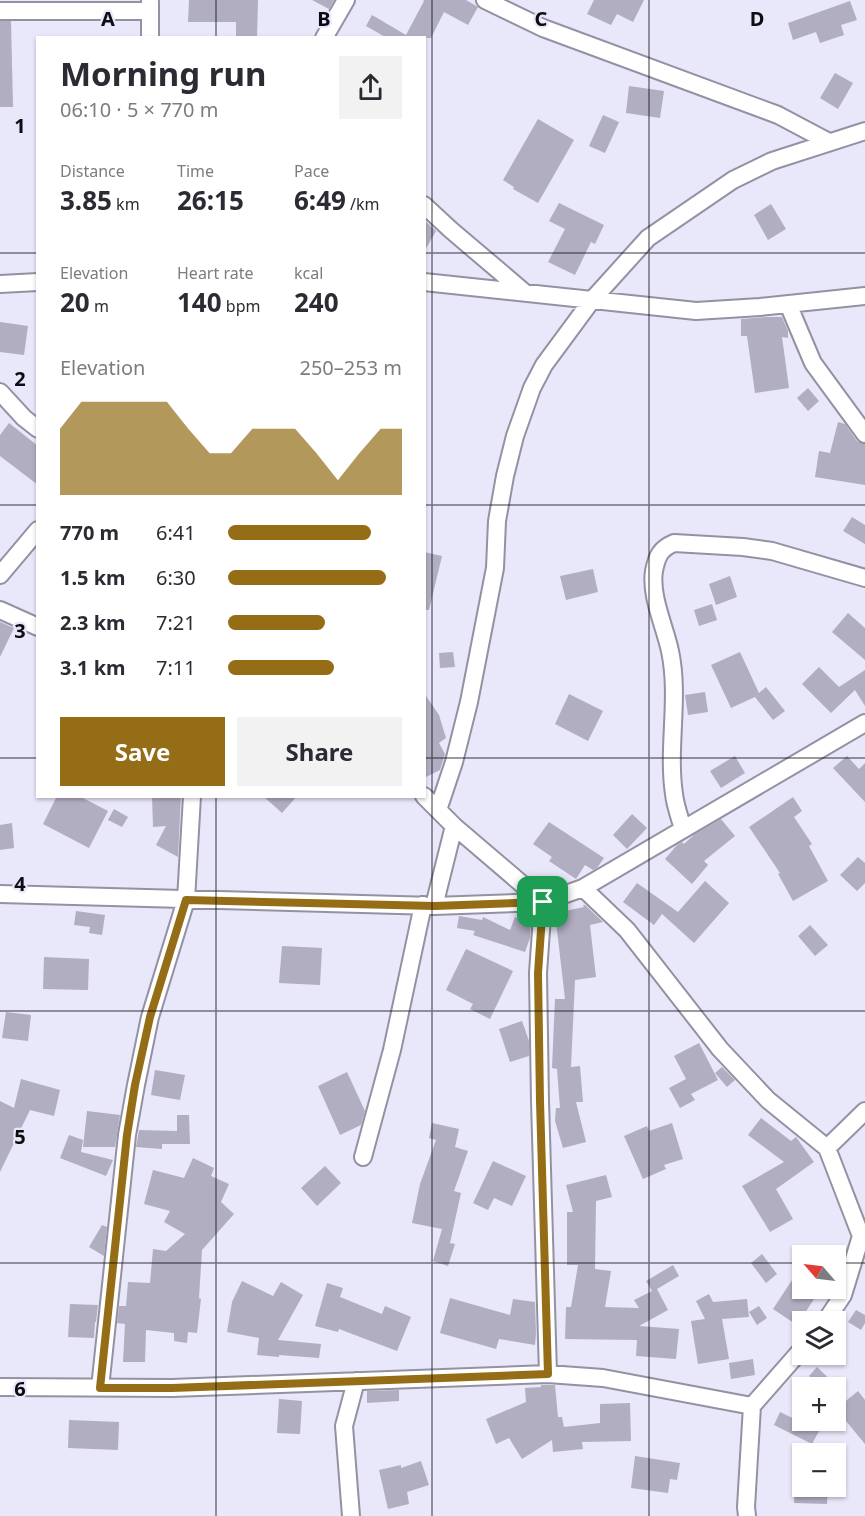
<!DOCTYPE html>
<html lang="en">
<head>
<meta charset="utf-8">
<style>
  body { margin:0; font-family:"Noto Sans",sans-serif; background:#f2f2f3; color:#2b2b33; height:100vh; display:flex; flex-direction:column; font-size:22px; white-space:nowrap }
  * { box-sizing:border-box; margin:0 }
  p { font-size:20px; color:#7c7c81 }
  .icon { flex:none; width:33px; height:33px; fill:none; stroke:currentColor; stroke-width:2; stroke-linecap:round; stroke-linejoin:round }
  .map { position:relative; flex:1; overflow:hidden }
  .details { position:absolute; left:36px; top:36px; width:390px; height:762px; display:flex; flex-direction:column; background:#fff; border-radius:0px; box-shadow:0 2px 4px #0004 }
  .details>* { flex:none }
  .needle { width:39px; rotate:298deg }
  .buttons { position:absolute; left:792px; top:1245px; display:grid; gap:12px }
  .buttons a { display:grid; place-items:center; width:54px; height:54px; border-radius:0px; background:#fff; box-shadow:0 2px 4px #0004; font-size:30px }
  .pin { position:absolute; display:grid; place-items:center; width:51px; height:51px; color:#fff; margin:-26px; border-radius:12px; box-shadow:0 3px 9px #0006 }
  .round { display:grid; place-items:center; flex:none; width:63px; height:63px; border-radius:0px; background:#f2f2f3 }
  .headline { display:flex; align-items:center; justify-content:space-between; height:102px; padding:0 24px }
  h1 { font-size:33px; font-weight:700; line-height:45px }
  .stats { display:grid; grid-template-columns:repeat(3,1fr); gap:9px; height:102px; padding:6px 24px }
  .stats div { display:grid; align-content:center }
  .stats b { font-size:26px; font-weight:700 }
  .stats small { font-size:16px; font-weight:400 }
  .stats p { font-size:16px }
  .chart { height:168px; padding:12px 24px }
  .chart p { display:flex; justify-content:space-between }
  .chart svg { width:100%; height:108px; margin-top:6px; fill:#946d16; opacity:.7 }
  .primary-button { display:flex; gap:12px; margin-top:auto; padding:12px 24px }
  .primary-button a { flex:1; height:69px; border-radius:0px; background:#946d16; color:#fff; font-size:24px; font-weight:700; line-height:69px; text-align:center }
  .primary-button a+a { background:#f2f2f3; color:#2b2b33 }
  ul { padding:0 24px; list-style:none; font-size:20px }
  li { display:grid; grid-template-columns:96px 72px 1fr; align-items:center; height:45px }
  li i { height:15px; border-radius:8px; background:#946d16 }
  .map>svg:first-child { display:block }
  .building { fill:#b0aec0 }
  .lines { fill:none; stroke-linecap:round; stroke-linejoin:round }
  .minor-casing { stroke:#9391a2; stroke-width:20 }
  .minor { stroke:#fff; stroke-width:16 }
  .route-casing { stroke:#fff; stroke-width:12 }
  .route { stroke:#946d16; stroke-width:8 }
  .grid { fill:none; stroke:#0d0c12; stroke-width:1.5; stroke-opacity:0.55 }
  .grid-label { font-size:20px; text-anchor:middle; font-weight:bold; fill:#0d0c12; stroke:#e9e7fa; stroke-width:4.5; stroke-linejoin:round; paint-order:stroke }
</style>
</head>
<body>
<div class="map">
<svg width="865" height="1516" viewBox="0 0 865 1516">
  <rect width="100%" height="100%" fill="#e9e7fa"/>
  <!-- building -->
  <path class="building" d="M189,0H258L257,38H236V22H188Z
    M312,0H334L329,9Z
    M423,0H466L478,7L468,25L444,12L431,38H387L366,26L372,15L406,35L424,1Z
    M594,0H644L633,22L617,14L611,25L587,14Z
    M850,1L857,20L841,25L844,35L820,43L816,32L793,40L788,23Z
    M0,21H11L13,107H0Z
    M835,73L853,83L838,109L820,98Z
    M629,86L664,91L660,118L626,113Z
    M603,115L619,122L605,153L589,146Z
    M538,119L574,140L538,203L513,189L514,187L503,180Z
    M559,203L604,225L595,244L591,242L575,275L548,262L565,229L549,221Z
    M771,204L786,229L768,240L754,215Z
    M424,220L436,231L424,252Z
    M766,317H782L788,331V338L782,337L789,388L755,393L747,336H741V319Z
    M0,322L28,326L24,355L0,352Z
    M808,388L819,401L808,411L797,398Z
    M838,422L845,424L857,441L865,444V485L815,477L819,451L830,453Z
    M9,423L38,446V485L0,456V435Z
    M852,517L865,525V544L843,531Z
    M424,552L442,556L429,610H424Z
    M593,569L598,592L566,600L560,576Z
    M730,576L737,597L716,605L709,584Z
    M712,604L717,620L699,626L694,610Z
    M848,613L865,628V660L832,632Z
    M0,622L14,628L0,657Z
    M453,652L455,667L440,668L439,653Z
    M740,652L759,693L766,687L785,711L773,720L755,697L731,708L711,665Z
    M819,667L839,687L865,670V706L855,690L831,713L802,684Z
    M705,692L708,712L688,715L685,695Z
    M424,693L439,715L446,738L439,743L445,754L440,770L424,778Z
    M569,694L603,711L588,741L555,724Z
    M735,756L745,773L721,788L710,771Z
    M847,756L859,769L865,763V802L833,768Z
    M57,796H79L108,811L89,848L43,824Z
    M152,796H181L178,857L156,845L166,826L153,827Z
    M263,796H297L282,813Z
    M793,797L802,811L794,817L812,844L809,846L828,881L793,901L778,874L780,873L749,827Z
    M114,809L128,817L122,827L108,820Z
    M632,814L647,828L627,849L613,835Z
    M721,819L735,836L704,861L708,865L692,884L665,859L677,845L682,842L684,844L695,834Z
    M549,822L604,858L597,868L593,870L585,865L576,879L549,861L552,857L533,844Z
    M12,823L14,848L0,850V825Z
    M858,857L865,863V883L857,891L840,875Z
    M705,881L729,903L694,943L662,914L654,925L623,902L637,883L678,912Z
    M583,905H585L603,922L590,925L596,977L575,980L571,1067L580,1066L583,1102H576L586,1142L563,1148L555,1121L556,1108H560L557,1069L552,1068L555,999H565L555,913L584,907Z
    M76,911L105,915L102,935L89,933L90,927L74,925Z
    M459,916L482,920L483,917L510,930L515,917L531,923L530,938L525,952L473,935L475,931L457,928Z
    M810,925L828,945L815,956L798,936Z
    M282,946L322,948L320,985L279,983Z
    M466,949L513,971L490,1019L470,1009L473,1004L446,990Z
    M44,957L89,959L88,990L43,989Z
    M6,1012L31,1015L28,1041L2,1038Z
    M522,1021L529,1041V1056L510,1062L499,1029Z
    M699,1043L718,1080L691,1094L695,1100L680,1108L669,1088L686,1079L674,1056Z
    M722,1067L735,1080L727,1087L715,1073Z
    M155,1070L185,1075L180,1100L151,1095Z
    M347,1072L365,1111L361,1125L340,1135L318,1086Z
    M21,1079L60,1090L54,1116L30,1110L0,1172V1101L14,1108Z
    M87,1111L120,1115L115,1147H83Z
    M177,1115H189L190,1144H162V1149L136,1147L139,1130L177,1131Z
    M761,1118L791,1141L796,1137L814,1162L776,1189L793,1219L770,1232L742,1186L784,1162L748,1135Z
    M432,1123L459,1129L455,1147L468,1151L454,1191L461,1193L450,1243L455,1244L448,1266L433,1261L442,1229L412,1223L420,1184L436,1140L429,1138Z
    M672,1123L683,1159L664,1165L666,1169L643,1179L624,1136L647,1126L649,1131Z
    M69,1135L83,1140L81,1152L113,1160L106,1176L60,1158Z
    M193,1158L214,1168L211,1176L229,1184L221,1202L234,1214L202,1250L199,1298L201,1299L197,1333L188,1332L187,1343L174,1341V1333L146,1330L145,1362H123L125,1324L117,1323L119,1306H126L128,1282L150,1283L153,1249L166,1251L185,1234L164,1222L170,1211L144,1204L153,1170L184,1178Z
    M493,1161L526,1176L512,1206L494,1198L488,1210L473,1203Z
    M325,1166L341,1183L317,1206L301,1188Z
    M606,1175L612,1197L596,1201L595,1269L611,1271L605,1307L639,1308L634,1300L652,1291L646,1281L673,1265L679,1276L657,1289L668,1310L639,1326L679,1329L676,1359L636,1356L637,1340L565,1339L566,1307H571L578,1265H567V1212H573L566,1185Z
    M102,1225L107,1227L104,1256L89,1247Z
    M762,1254L777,1274L766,1283L751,1263Z
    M794,1277L802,1283V1288H811L818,1293L797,1325L773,1309Z
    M242,1281L273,1296L281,1282L303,1295L278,1340L321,1344L319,1358L279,1355V1357L257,1355L259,1338L227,1332L232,1302Z
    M327,1283L343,1288L340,1297L382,1314L385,1306L411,1317L397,1351L339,1329L338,1332L315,1326Z
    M709,1294L713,1302L747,1299L749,1317L722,1319L729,1359L698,1364L691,1321L705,1319L696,1301Z
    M450,1298L510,1315L513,1299L535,1302L536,1334L535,1345L499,1339L496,1349L440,1333Z
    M70,1304L98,1305L96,1322H95L94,1338L68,1337Z
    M759,1306L767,1318L757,1325L749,1312Z
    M856,1310L865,1315V1323L861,1330L848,1322Z
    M753,1359L755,1375L731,1379L729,1363Z
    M817,1367L845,1394L837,1402L836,1400V1388H822L809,1376Z
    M541,1385H555L558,1417H562L564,1427L600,1423V1404L630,1403L631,1441L582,1442L583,1449L553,1452L552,1440L522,1459L509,1438L496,1444L486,1419L526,1402L525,1388L541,1387Z
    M399,1390V1401L367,1403V1391Z
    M858,1391L865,1400V1444L836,1409Z
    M279,1399L302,1401L300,1434L277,1433Z
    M780,1412L819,1431L812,1444L774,1425Z
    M69,1420L119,1422L118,1450L68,1448Z
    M635,1456L680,1463L677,1480L670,1479L668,1493L631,1488Z
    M421,1461L429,1485L407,1492L409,1504L388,1509L379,1470L401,1465V1468Z
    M795,1486H828L827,1504L794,1503Z"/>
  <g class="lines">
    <defs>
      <path id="minor" d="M485,0L543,28L778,115L829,142
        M0,11H150
        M150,38V2
        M324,38L346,0
        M424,205L451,230L524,292
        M424,282L696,311L760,307L865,296
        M0,284L38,282
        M788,304L813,363L865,434
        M0,392L24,418L38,429
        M0,575L38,530
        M0,610L38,627
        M424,796L438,810
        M683,829C680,818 675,805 674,794C667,747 680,698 670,651C665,627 650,596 654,571C657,556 660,549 674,543L743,547L772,551L865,578
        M583,888L627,930L720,1049L768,1100L827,1148L861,1236L843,1295L825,1322
        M0,894L434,906L543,902L583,888L865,723
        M543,902L454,826L438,810L454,762L469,702L495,568L497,521L505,476L515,436L532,388L544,365L592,300L648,238L733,180L772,161L865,131
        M543,902L538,973L540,1101L548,1374
        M434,906L454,826
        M827,1148L865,1111
        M363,1157L392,1050L423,905
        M0,1387L172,1388L548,1374L603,1378L752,1406
        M100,1388L127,1135L136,1085L150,1017L186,900L192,796
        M351,1516L344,1426L356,1381
        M747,1516L746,1507L752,1406L802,1349"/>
    </defs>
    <!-- minor casing -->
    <use href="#minor" class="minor-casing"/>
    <!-- minor -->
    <use href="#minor" class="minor"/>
  </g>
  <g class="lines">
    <defs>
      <path id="route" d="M186,900L435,906L543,902L538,973L540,1101L548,1374L172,1388H100L127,1135L135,1085L150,1017Z"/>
    </defs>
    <!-- route casing -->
    <use href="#route" class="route-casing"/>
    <!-- route -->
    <use href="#route" class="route"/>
  </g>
  <!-- grid -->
  <path class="grid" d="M216,0V38M432,0V1516M649,0V1516M0,253H38M424,253H865M0,505H38M424,505H865M0,758H38M424,758H865M216,796V1516M0,1011H865M0,1263H802M836,1263H865"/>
  <g class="grid-label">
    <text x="108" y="26">A</text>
    <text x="324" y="26">B</text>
    <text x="541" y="26">C</text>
    <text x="757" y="26">D</text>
    <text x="20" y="133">1</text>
    <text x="20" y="386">2</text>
    <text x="20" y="638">3</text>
    <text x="20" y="891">4</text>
    <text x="20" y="1144">5</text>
    <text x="20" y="1396">6</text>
  </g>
</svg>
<div class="buttons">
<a><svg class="needle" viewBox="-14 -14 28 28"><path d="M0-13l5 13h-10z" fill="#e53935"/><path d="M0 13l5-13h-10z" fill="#7c7c81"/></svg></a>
<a><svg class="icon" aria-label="layers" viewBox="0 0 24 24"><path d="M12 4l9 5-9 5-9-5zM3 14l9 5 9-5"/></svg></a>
<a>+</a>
<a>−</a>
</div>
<div class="pin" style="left:543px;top:902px;background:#1e9e55"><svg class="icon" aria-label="arrive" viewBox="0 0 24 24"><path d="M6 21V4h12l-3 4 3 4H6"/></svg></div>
<section class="details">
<div class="headline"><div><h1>Morning run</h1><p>06:10 · 5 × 770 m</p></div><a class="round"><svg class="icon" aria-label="share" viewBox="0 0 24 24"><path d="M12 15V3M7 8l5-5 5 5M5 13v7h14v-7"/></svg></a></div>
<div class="stats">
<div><p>Distance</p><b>3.85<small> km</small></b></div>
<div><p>Time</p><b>26:15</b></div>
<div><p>Pace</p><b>6:49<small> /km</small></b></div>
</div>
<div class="stats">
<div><p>Elevation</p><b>20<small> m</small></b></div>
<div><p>Heart rate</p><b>140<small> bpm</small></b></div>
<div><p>kcal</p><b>240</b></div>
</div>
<div class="chart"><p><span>Elevation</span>250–253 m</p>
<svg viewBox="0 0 160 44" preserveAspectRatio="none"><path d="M0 44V17L10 6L20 6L30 6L40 6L50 6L60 17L70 27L80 27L90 17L100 17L110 17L120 27L130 38L140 27L150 17L160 17V44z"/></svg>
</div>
<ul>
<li><b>770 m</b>6:41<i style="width:82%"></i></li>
<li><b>1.5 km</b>6:30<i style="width:91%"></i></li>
<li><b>2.3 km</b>7:21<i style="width:56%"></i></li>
<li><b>3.1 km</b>7:11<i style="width:61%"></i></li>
</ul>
<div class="primary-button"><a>Save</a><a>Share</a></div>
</section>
</div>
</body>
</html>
